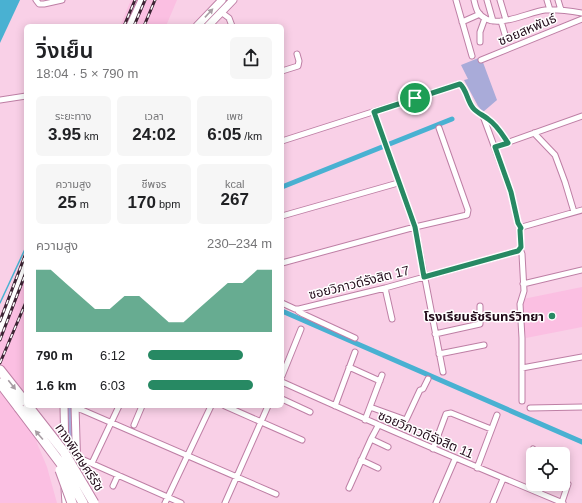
<!DOCTYPE html>
<html lang="th">
<head>
<meta charset="utf-8">
<style>
  body { margin:0; font-family:Arial,"Noto Sans Thai",sans-serif; background:#f6f6f6; color:#202124; height:100vh; display:flex; flex-direction:column; font-size:15px; white-space:nowrap }
  * { box-sizing:border-box; margin:0 }
  p { font-size:13px; color:#757577 }
  .icon { flex:none; width:22px; height:22px; fill:none; stroke:currentColor; stroke-width:2; stroke-linecap:round; stroke-linejoin:round }
  .map { position:relative; flex:1; overflow:hidden }
  .panel { position:absolute; left:24px; top:24px; width:260px; height:384px; display:flex; flex-direction:column; background:#fff; border-radius:6px; box-shadow:0 2px 10px #0003 }
  .panel>* { flex:none }
  .buttons { position:absolute; left:526px; top:447px; display:grid; gap:8px }
  .buttons a { display:grid; place-items:center; width:44px; height:44px; border-radius:6px; background:#fff; box-shadow:0 2px 10px #0003; font-size:20px }
  .pin { position:absolute; display:grid; place-items:center; width:34px; height:34px; color:#fff; margin:-17px; border:2px solid #fff; border-radius:50%; box-shadow:0 1px 4px #0007 }
  .round { display:grid; place-items:center; flex:none; width:42px; height:42px; border-radius:6px; background:#f6f6f6 }
  .overview { display:flex; align-items:center; justify-content:space-between; height:68px; padding:0 12px }
  h1 { font-size:22px; font-weight:600; line-height:30px }
  .metrics { display:grid; grid-template-columns:repeat(3,1fr); gap:6px; height:68px; padding:4px 12px }
  .metrics div { display:grid; align-content:center; border-radius:6px; background:#f6f6f6; text-align:center }
  .metrics b { font-size:17px; font-weight:600 }
  .metrics small { font-size:11px; font-weight:400 }
  .metrics p { font-size:11px }
  .chart { height:112px; padding:8px 12px }
  .chart p { display:flex; justify-content:space-between }
  .chart svg { width:100%; height:72px; margin-top:4px; fill:#278963; opacity:.7 }
  ul { padding:0 12px; list-style:none; font-size:13px }
  li { display:grid; grid-template-columns:64px 48px 1fr; align-items:center; height:30px }
  li i { height:10px; border-radius:5px; background:#278963 }
  .map>svg:first-child { display:block }
  .built { fill:#fbbfe2 }
  .green { fill:#a9abd9 }
  .water { fill:#49b1d2 }
  .lines { fill:none; stroke-linecap:round; stroke-linejoin:round }
  .stream { stroke:#49b1d2; stroke-width:1.5 }
  .canal { stroke:#49b1d2; stroke-width:5 }
  .street-casing { stroke:#be7fa5; stroke-width:7 }
  .secondary-casing { stroke:#be7fa5; stroke-width:9 }
  .highway-casing { stroke:#be7fa5; stroke-width:11 }
  .street { stroke:#fff; stroke-width:5 }
  .secondary { stroke:#fff; stroke-width:7 }
  .highway { stroke:#fff; stroke-width:9 }
  .rail-casing { stroke:#3d2434; stroke-width:3 }
  .rail { stroke:#fff; stroke-width:1.5; stroke-dasharray:4.5; stroke-linecap:butt }
  .highway-bridge-casing { stroke:#be7fa5; stroke-width:11; stroke-linecap:butt }
  .highway-bridge { stroke:#fff; stroke-width:9 }
  .oneway { fill:#a79da3 }
  .route-casing { stroke:#fff; stroke-width:8 }
  .route { stroke:#278963; stroke-width:5 }
  .poi-dot { fill:#278963; stroke:#fff; stroke-width:1.5 }
  .labels { text-anchor:middle; stroke-width:3; stroke-linejoin:round; paint-order:stroke }
  .street-label { font-size:13px; fill:#220b1a; stroke:#fff }
  .poi-label { font-size:13px; font-weight:bold; fill:#220b1a; stroke:#fff; text-anchor:end }
</style>
</head>
<body>
<div class="map">
<svg width="582" height="503" viewBox="0 0 582 503">
  <rect width="100%" height="100%" fill="#f9d0e7"/>
  <!-- built -->
  <path class="built" d="M131,0H177L166,26H120Z
    M26,250V406H34L37,443L47,467L57,503H0V316Z
    M582,287V327L526,338L521,305L523,299Z"/>
  <!-- green -->
  <path class="green" d="M481,57L497,100L483,112L478,106L464,80L468,79L461,65Z
    M67,406H72V443H68Z"/>
  <!-- water -->
  <path class="water" d="M0,0H20L0,43Z"/>
  <g class="lines">
    <!-- stream -->
    <path class="stream" d="M0,303L26,247"/>
    <!-- canal -->
    <path class="canal" d="M282,187L452,119
      M282,311L582,442"/>
    <defs>
      <path id="street" d="M36,0L39,4H44L62,0
        M456,0L472,56
        M474,0C475,4 476,9 478,12C492,33 527,12 545,10C557,9 570,11 582,13
        M487,0L493,21
        M500,0L506,20
        M547,0L550,10
        M558,0L561,10
        M221,12L229,18L232,26
        M501,21L506,38
        M462,22L480,14
        M480,42V32L485,18
        M481,60L582,19
        M282,71L298,66L299,61L297,54
        M0,100L26,96
        M374,112L415,227L443,372
        M483,116L511,192L518,223L521,228
        M534,133L555,155L565,182L574,212
        M282,141L460,84C467,90 467,101 473,108C477,113 483,115 488,119C497,125 502,134 508,143
        M495,147L582,116
        M282,216L398,183
        M520,249L522,254L524,291L520,304L522,338V401
        M282,263L415,227L467,215L468,210L439,128
        M523,284L582,270
        M385,288L392,319
        M282,303L295,309H299L385,288L514,252L518,251L521,247L520,231L522,227L582,210
        M298,309V311L303,314L355,338
        M435,334L480,324V306
        M439,354L484,345
        M349,367L380,381
        M522,368L582,357
        M282,376L301,329
        M282,382C375,424 469,464 563,503
        M282,399L310,412
        M225,406L302,440
        M335,406L355,352
        M370,407L406,420L420,390L423,389L428,379
        M75,408L82,410L276,494
        M530,408L582,407
        M365,420L382,375
        M134,425L142,406
        M371,439L388,447
        M433,449L446,414L451,413L491,429
        M533,449L539,454
        M77,457L181,503
        M361,460L378,468
        M92,463L119,406
        M477,468L497,415
        M113,486L118,475
        M349,488L371,439L378,426
        M539,493L543,484
        M562,502L568,484
        M165,503L211,406
        M225,503L268,406
        M436,503L455,459
        M493,503L503,479"/>
      <path id="secondary" d="M130,26L142,0
        M197,26L222,0
        M208,26L233,0
        M0,329L26,265
        M64,406L65,455
        M75,406L77,474
        M65,489L66,503"/>
      <path id="highway" d="M0,370L26,403
        M0,383L19,408"/>
    </defs>
    <!-- street casing -->
    <use href="#street" class="street-casing"/>
    <!-- secondary casing -->
    <use href="#secondary" class="secondary-casing"/>
    <!-- highway casing -->
    <use href="#highway" class="highway-casing"/>
    <!-- street -->
    <use href="#street" class="street"/>
    <!-- secondary -->
    <use href="#secondary" class="secondary"/>
    <!-- highway -->
    <use href="#highway" class="highway"/>
    <defs>
      <path id="rail" d="M124,26L135,0
        M134,26L145,0
        M144,26L155,0
        M0,321L26,253
        M0,340L26,272
        M0,363L26,302"/>
    </defs>
    <!-- rail casing -->
    <use href="#rail" class="rail-casing"/>
    <!-- rail -->
    <use href="#rail" class="rail"/>
    <defs>
      <path id="highway-bridge" d="M28,406L64,452L94,503
        M19,408L62,465L83,503
        M60,470L72,503"/>
    </defs>
    <!-- highway-bridge casing -->
    <use href="#highway-bridge" class="highway-bridge-casing"/>
    <!-- highway-bridge -->
    <use href="#highway-bridge" class="highway-bridge"/>
  </g>
  <!-- one-way arrows -->
  <defs><path id="oneway-solid" d="M-6-.8H1V-3.2L6.5 0L1 3.2V.8H-6Z"/></defs>
  <g class="oneway">
    <use href="#oneway-solid" transform="translate(209 13) rotate(-47)"/>
    <use href="#oneway-solid" transform="translate(12 385) rotate(52)"/>
    <use href="#oneway-solid" transform="translate(39 435) rotate(-131)"/>
  </g>
  <g class="lines">
    <defs>
      <path id="route" d="M460,84C467,90 467,101 473,108C477,113 483,115 488,119C497,125 502,134 508,143L495,147L511,192L518,223L521,228L520,230L521,247L518,251L514,252L424,277L415,227L374,112Z"/>
    </defs>
    <!-- route casing -->
    <use href="#route" class="route-casing"/>
    <!-- route -->
    <use href="#route" class="route"/>
  </g>
  <!-- markers -->
  <circle class="poi-dot" cx="552" cy="316" r="4"/>
  <g class="labels">
    <!-- street labels -->
    <g class="street-label">
      <text transform="translate(527 29) rotate(-23)" y="5">ซอยสหพันธ์</text>
      <text transform="translate(359 282) rotate(-14)" y="5">ซอยวิภาวดีรังสิต 17</text>
      <text transform="translate(426 434) rotate(23)" y="5">ซอยวิภาวดีรังสิต 11</text>
      <text transform="translate(80 457) rotate(57)" y="5">ทางพิเศษศรีรัช</text>
    </g>
    <!-- poi labels -->
    <g class="poi-label">
      <text x="544" y="321">โรงเรียนธัชรินทร์วิทยา</text>
    </g>
  </g>
</svg>
<div class="buttons">
<a><svg class="icon" aria-label="locate" viewBox="0 0 24 24"><circle cx="12" cy="12" r="6"/><path d="M12 2v4M12 18v4M2 12h4M18 12h4"/></svg></a>
</div>
<div class="pin" style="left:415px;top:98px;background:#1e9e55"><svg class="icon" aria-label="arrive" viewBox="0 0 24 24"><path d="M6 21V4h12l-3 4 3 4H6"/></svg></div>
<section class="panel">
<div class="overview"><div><h1>วิ่งเย็น</h1><p>18:04 · 5 × 790 m</p></div><a class="round"><svg class="icon" aria-label="share" viewBox="0 0 24 24"><path d="M12 15V3M7 8l5-5 5 5M5 13v7h14v-7"/></svg></a></div>
<div class="metrics">
<div><p>ระยะทาง</p><b>3.95<small> km</small></b></div>
<div><p>เวลา</p><b>24:02</b></div>
<div><p>เพซ</p><b>6:05<small> /km</small></b></div>
</div>
<div class="metrics">
<div><p>ความสูง</p><b>25<small> m</small></b></div>
<div><p>ชีพจร</p><b>170<small> bpm</small></b></div>
<div><p>kcal</p><b>267</b></div>
</div>
<div class="chart"><p><span>ความสูง</span>230–234 m</p>
<svg viewBox="0 0 160 44" preserveAspectRatio="none"><path d="M0 44V6L10 6L20 14L30 22L40 30L50 30L60 22L70 22L80 30L90 38L100 38L110 30L120 22L130 14L140 14L150 6L160 6V44z"/></svg>
</div>
<ul>
<li><b>790 m</b>6:12<i style="width:77%"></i></li>
<li><b>1.6 km</b>6:03<i style="width:85%"></i></li>
</ul>
</section>
</div>
</body>
</html>
